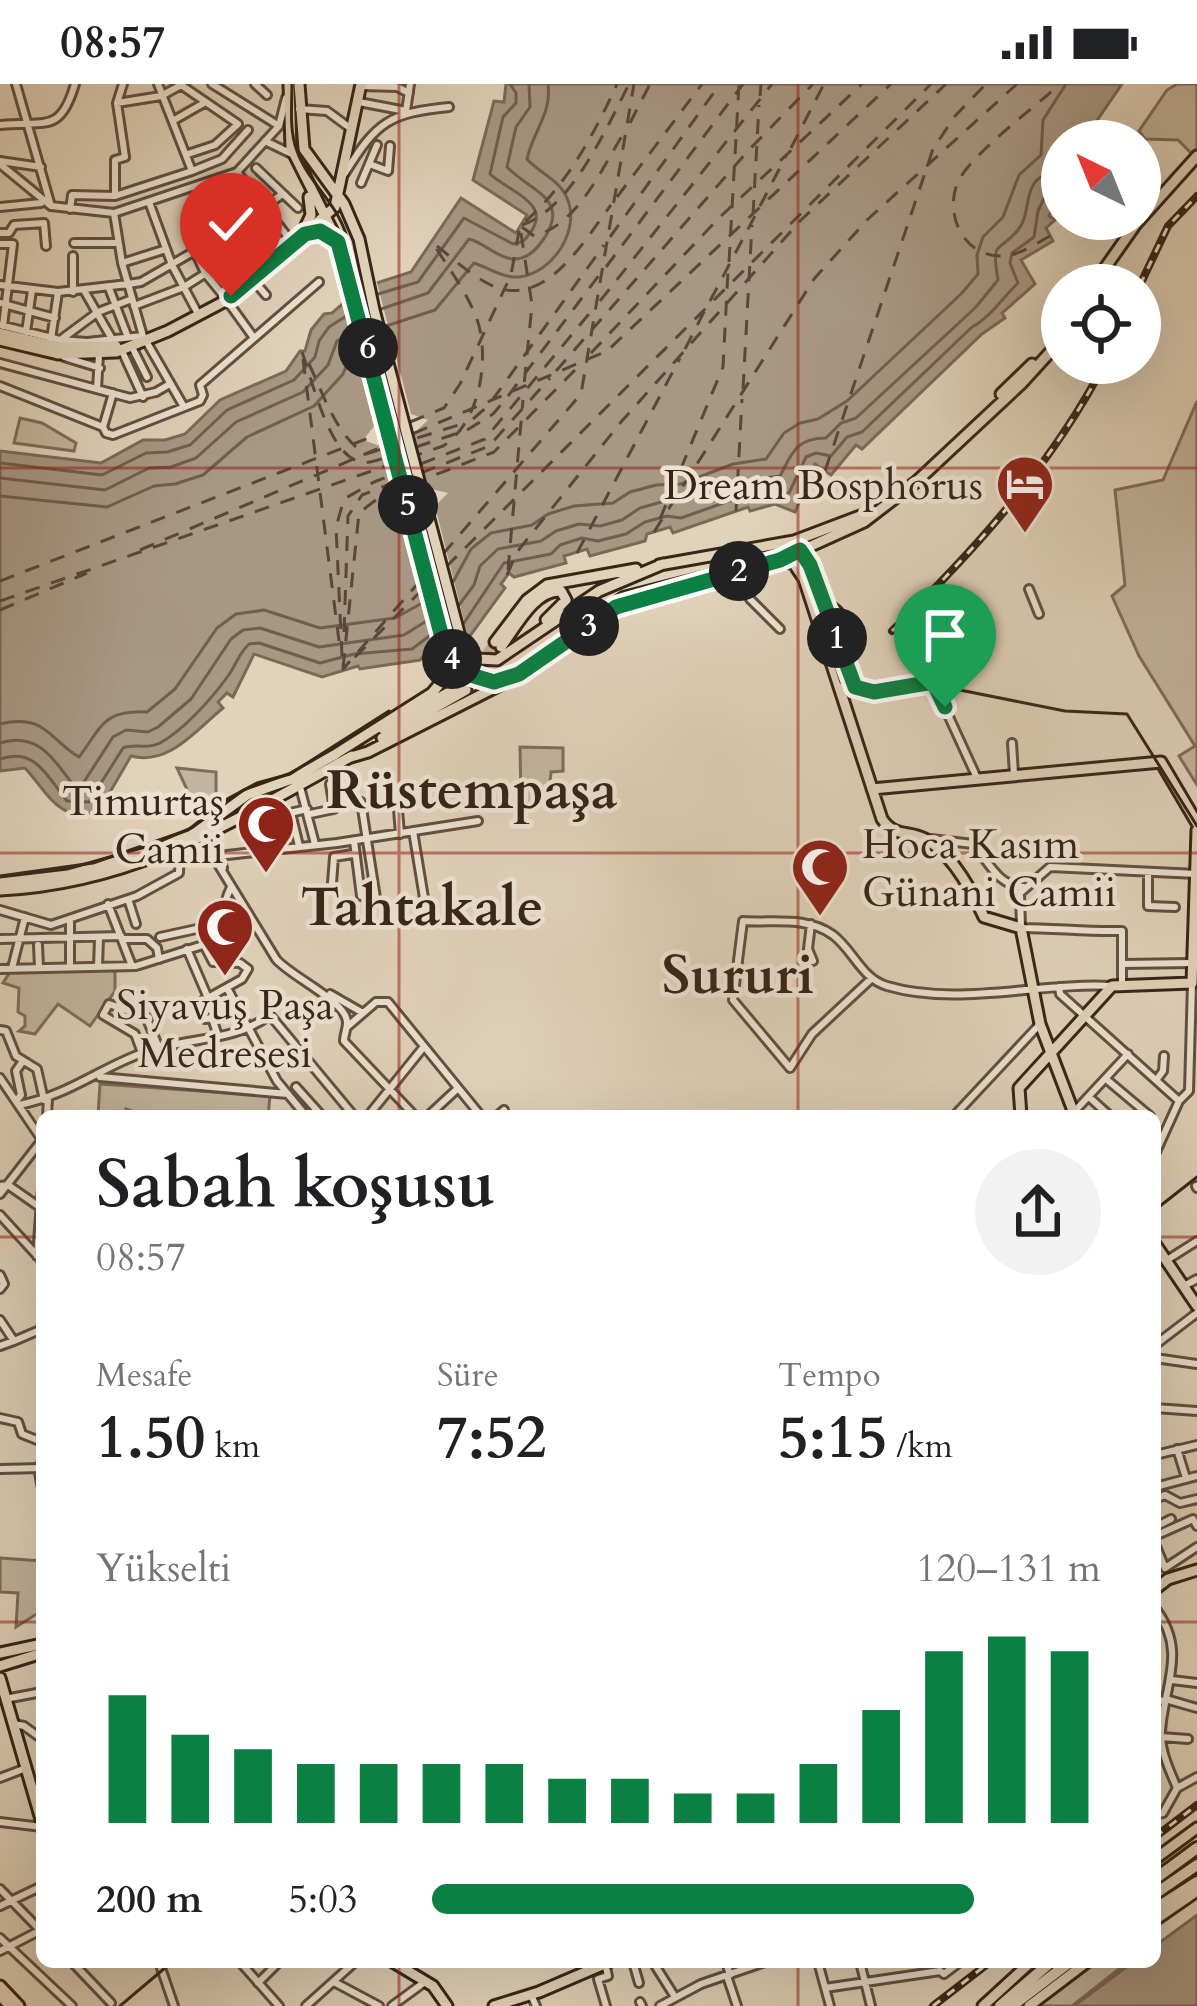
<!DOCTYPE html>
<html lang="tr">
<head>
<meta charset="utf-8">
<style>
  body { margin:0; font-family:Cardo,serif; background:#f2f2f2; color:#202124; height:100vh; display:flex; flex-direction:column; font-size:45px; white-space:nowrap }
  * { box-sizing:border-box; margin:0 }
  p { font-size:39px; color:#757577 }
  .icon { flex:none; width:66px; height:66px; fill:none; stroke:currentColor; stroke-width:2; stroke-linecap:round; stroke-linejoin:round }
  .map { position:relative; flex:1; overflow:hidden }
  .panel { position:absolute; left:36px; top:1026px; width:1125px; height:858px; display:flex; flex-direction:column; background:#fff; border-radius:18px; box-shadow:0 12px 48px #0002 }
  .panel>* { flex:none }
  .needle { width:78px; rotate:317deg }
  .controls { position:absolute; left:1041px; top:36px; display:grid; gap:24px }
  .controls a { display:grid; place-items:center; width:120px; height:120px; border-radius:50%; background:#fff; box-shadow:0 12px 48px #0002; font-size:60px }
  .pin { position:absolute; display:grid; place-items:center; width:102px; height:102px; color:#fff; margin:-123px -51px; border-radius:50% 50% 50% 0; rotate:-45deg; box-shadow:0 0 12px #0007 }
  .pin .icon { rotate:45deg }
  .km { position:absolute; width:60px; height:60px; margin:-30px; border-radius:50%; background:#222; color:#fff; font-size:33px; line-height:60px; text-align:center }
  .round { display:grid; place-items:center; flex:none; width:126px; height:126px; border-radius:63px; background:#f2f2f2 }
  .overview { display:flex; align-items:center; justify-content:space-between; height:204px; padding:0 60px }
  h1 { font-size:66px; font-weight:800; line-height:90px }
  .figures { display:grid; grid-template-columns:repeat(3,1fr); gap:18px; height:204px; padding:12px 60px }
  .figures div { display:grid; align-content:center }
  .figures b { font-size:60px; font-weight:800 }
  .figures small { font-size:33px; font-weight:400 }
  .figures p { font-size:33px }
  .chart { height:336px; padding:24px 60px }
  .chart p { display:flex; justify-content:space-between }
  .chart svg { width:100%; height:216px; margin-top:12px; stroke:#0b8043; stroke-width:6 }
  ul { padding:0 60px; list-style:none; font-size:39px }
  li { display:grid; grid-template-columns:192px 144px 1fr; align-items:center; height:90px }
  li i { height:30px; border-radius:15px; background:#0b8043 }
  .status { display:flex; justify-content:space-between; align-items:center; height:84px; padding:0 60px; background:#fff; direction:ltr }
  .status svg { height:33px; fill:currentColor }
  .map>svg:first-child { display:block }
  .green { fill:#c4b59e; stroke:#7e6d5b; stroke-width:3 }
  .water { fill:#a89783; stroke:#7b6958; stroke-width:3 }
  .pier { fill:#e1d2ba }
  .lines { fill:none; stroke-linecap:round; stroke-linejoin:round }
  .shore { stroke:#705e4e; stroke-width:3 }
  .ferry { stroke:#5a4738; stroke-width:3; stroke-dasharray:15 12; stroke-linecap:butt }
  .major-tunnel { stroke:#bfaf9a; stroke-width:9; stroke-dasharray:9 4.5; stroke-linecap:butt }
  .minor-casing { stroke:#625040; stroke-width:12 }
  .major-casing { stroke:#382518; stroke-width:15 }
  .highway-casing { stroke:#382518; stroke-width:16 }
  .minor { stroke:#ece2d2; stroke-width:6 }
  .major { stroke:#e1d2ba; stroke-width:9 }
  .highway { stroke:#e1d2ba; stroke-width:10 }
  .tram { stroke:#382518; stroke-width:3 }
  .rail-casing { stroke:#382518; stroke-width:8 }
  .rail { stroke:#ece2d2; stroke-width:3; stroke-dasharray:9; stroke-linecap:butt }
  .route-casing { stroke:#fff; stroke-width:24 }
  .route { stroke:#0b8043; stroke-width:15 }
  .grid { fill:none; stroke:#8f2418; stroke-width:3; stroke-opacity:0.55 }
  .labels { text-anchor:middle; stroke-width:9; stroke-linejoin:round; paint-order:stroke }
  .poi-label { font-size:42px; fill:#382518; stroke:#ece2d2; text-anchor:end }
  .district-label { font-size:54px; font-weight:bold; fill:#382518; stroke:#ece2d2 }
</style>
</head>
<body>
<div class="status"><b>08:57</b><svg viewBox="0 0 49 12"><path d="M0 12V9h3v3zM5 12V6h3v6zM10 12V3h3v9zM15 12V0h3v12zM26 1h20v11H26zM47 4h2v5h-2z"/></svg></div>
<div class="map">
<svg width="1197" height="1922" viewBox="0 0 1197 1922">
  <rect width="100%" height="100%" fill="#e1d2ba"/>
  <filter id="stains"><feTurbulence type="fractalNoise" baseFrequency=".00167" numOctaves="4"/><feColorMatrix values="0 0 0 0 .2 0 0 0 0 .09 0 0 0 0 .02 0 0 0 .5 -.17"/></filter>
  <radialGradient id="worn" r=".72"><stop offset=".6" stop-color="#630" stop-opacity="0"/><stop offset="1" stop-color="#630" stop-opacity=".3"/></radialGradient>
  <!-- green -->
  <path class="green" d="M1177,0H1197V64L1191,69L1178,56L1145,55L1139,47L1167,6Z
    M1197,317V701L1179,672L1195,662L1139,572L1112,512L1125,501L1115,406L1163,396Z
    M20,334L42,339L76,359L74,367L14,359Z
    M520,663L563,664V687L551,688L548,720L528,723L526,715H521Z
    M177,684L216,688V711L197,727Z
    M115,886V907L90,942L58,920L35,950L19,947L25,942V932L18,928L19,904L3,899L10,888Z
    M100,1000L270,1012L268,1032H147L126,1025L124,1032H98Z
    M0,1474L42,1477L40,1528L16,1543L18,1509L0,1508Z
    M1094,1878H1128L1072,1922H1034Z"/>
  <!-- water -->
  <path class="water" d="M506,0H1122L1083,57H1062V103L1049,132L1055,136L1046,144L1053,157L1021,176L1035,200L1002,229L1005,234L982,250L862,365L856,361L831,391L815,380L795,428L775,420L750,427L748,423L673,449L670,443L647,450L645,457L590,472L587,465L564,472L566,479L514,493L509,489L501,500L505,504L470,552L431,563L420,576L360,585L358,582L322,593L254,570L233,613L227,609L218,618L223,624C196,646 169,682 131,672L99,727C59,740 49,710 25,684L0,687V367L101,379L143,356H165L185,350L220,316L286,287L300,267H305L311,246L324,230L332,229L361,204L411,188L461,114L516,149L527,131L473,96L494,17L504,18Z
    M1197,1831V1922H1074L1133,1878H1155V1862Z"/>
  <!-- pier -->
  <path class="pier" d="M376,195L411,330L428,336L412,351L427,404L448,409L435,422L468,552L433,562L399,434L382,429L395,416L380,362L363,356L375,341L341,207Z"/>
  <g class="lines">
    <!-- shore -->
    <path class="shore" d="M378,210L418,198L464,134L513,160C525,157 521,160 530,149C553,119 508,107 490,90L503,33L516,19V9L510,0
      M381,225L428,209L469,155C483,158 496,173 512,175C526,176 535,167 543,156C572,115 530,107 507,83L516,43L530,23L529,0
      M386,242L435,226L474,179C489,184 502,194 519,193C553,189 581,146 567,114C559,95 539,89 527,75C533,47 552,30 548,0
      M0,379L102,391L146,369L167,368L190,361L227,326L294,296L315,273L319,257L329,243L351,229
      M0,394L105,406L149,384L171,383L196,374L236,338L303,308L328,281L337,257L355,246
      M0,412L107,423L154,402L175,400L203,391L247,353L314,322L343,290L351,271L360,265
      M453,498L471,465L491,449L532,441L548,430L574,422L613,419L630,408L656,401L681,400L733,380L766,375L784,349L800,339L818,335L847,317L961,210L978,190L977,171L983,153L1003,133L1019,91L1041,71L1043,36L1066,0
      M459,521L474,501L480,482L498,465L541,457L556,447L579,440L600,442L622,436L640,424L665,417L681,418L739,397L780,392C792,369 796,354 826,354L841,339L856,334L975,224L998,196C991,155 998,170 1018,146C1035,125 1017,90 1062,87
      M464,539L504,479L551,470L560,461L582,454L598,457L626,450L645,438L667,432L681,434L743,412L789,409L806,373L816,369L831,372L847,353L862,348L972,243C990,234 1003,213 1018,199L1010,179L1012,169L1034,153L1038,127L1047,108L1062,103
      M0,640C46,629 49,656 79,673C102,643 102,626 147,628L175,605L217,544L236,530L264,526L320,544L395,534L424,518
      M0,659C38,647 54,676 74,702L80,704L113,653L126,646L148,648L158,643L191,615L231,555L243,546L260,544L319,563L404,551L428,536
      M0,675C35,663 47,692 67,717L89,718L123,664C136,659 147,666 160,659C184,646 213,613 228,592C236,581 239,569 249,560L259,559L320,579L354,570L412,565L432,550"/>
    <!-- ferry -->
    <path class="ferry" d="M760,12L761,0
      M630,39L650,0
      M791,64L824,0
      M617,113L702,0
      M760,122L786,72
      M753,131L759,21
      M522,141C571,125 606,45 629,0
      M522,143L534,152C578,141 602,84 625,47
      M521,149L532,221L524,301
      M1050,152C1035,160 1018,173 999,172C962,171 943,127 959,96C973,69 1035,23 1060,0
      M610,153L720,0
      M729,178L739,0
      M606,183L743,0
      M600,217L772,0
      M710,217L756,130
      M685,265L705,226
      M302,268C312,295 329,373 361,378C370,380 381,375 390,372
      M591,269L719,134L862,0
      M303,275L339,557
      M309,280C323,309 337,354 366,370L465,339
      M556,287L747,68L813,0
      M743,305L752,141
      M473,335L488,322L604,161
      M410,338L444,324L460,300L511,191L520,142C564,106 594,51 617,0
      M467,346L493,330L505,316L600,190
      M416,363L458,349
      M825,387L933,65L955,32L986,0
      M421,389L489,362L550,294
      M736,427L742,315
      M660,435L723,283L728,187
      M654,448L814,195L867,136L1017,0
      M140,466L607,267L891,0
      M577,469L680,274
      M443,470L581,310L634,0
      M446,483L931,0
      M508,486L523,316
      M507,491L517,468L621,338L801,136L946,0
      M421,496L343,585L422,506
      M0,497L384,348
      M0,517L443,362C478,340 489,281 479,242C471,213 448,184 433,159C450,172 468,189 487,199C543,230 583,158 611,121
      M0,526L87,489
      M344,548L348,432L362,411L395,398
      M342,572L336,443L344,415L374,398L485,355L594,224
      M343,584L359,429L381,412L494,368L580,281"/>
    <!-- major-tunnel -->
    <path class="major-tunnel" d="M462,601L495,558
      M466,606L501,563"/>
    <defs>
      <path id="minor" d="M16,0L51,122
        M158,0L192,87
        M212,0L279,42
        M255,0L267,11
        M361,2L397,3L409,9
        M359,18L406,27L410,0
        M117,19L161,12L181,1L238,40L215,61L188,70
        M299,25L327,27L350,44
        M176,35L204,19
        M0,41C45,36 60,51 75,0
        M265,57L294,71
        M0,77L41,83
        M0,80L51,122L114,129L237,88L279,42L286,14
        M372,81L388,87L390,62
        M256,84L298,124
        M237,88L291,157
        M345,89C377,37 390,29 449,23
        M361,99L377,61
        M115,112V76L125,73L117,19L123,0
        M149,118L172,181L196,226
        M0,123L41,119
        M70,125L72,111L115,112L192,87L222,75L248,46
        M245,138L281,111
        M0,149H9L14,141L44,139L46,162
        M74,159H118
        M0,160H13L3,242
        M122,179L166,165
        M205,189L220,181V157L208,151L188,152L205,189L223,211
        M253,196L266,211
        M128,200L141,198L193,168
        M0,201L58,208L128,200
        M109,204L127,251
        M73,208V172
        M85,208L112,255
        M228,218L254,254
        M0,219L55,234
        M134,222L184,203L206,189
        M0,241L60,256L87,258L143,252L122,179L114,129
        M26,248L32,206
        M63,254L98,228L132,215
        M51,255L58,208
        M146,257L184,323
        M132,263L147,293
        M122,267L143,313
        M64,273L100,284
        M0,279L130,314L156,308L168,301
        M0,302L103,343L106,349L113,351L200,317L203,311L200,301L319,198
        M97,305L99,271
        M103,343L113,309
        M1029,505L1039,530
        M750,515L780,545
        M850,596L863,607L933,598L977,694
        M1012,659L1014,690
        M300,703L315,760
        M397,713L400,750
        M361,718L376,814
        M291,729L299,762
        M310,730L334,725L330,700
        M262,733L272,765
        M252,738L258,767
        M219,745L215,760L223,784
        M413,747L425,820
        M202,754L276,875C291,893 348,918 347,939C347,945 344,951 344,957L415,1032
        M931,755L973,760C989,778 997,801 1023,803
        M354,757L361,812
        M284,763L277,732L307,725
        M218,772L337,759L478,737
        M1148,788V822L1175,823
        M332,799L334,773L353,770
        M128,815L136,840
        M108,820L132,882
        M0,826L51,841L137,812L179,789L180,764
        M70,835V883
        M811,840L808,865L813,877
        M160,853L224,839
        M0,855L121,852
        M124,855H147L157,864L159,875
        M38,861L39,884
        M204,861L213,878L240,879L248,885L242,895L197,920L205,935L212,934L218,952
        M187,865L208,914
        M226,879C222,856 220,824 231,803
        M1122,880L1192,879
        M98,883L99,854
        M12,884L25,833
        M0,885L136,882L222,855
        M872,894L812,950L790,984L733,916L743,837C775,839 806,832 833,851C853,866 862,895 887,902C958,923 1039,898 1112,902
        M1122,902V847C1087,848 1056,844 1021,844L1020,809L1050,783L1197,790
        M1059,903L1060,910L1179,1017
        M227,904L277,997L306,1032
        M330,910L363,929
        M347,943L376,918H388L481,1032
        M0,946L6,947L16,972L37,985L44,1016
        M142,969L135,950L103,931L109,920L146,933L159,964
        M100,993L288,1010
        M0,994L42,1056
        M1106,995L1150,1032
        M1157,995L1163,987L1164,972
        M296,1003L322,1032
        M1089,1013L1110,1032
        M16,1017L21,1011L16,987L23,977
        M19,1021C66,1012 99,985 142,969C184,953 233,959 270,931L354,1032
        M1073,1029L1128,970
        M47,1032L48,1015
        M368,1032L422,965
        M428,1032L456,1006
        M497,1032L504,1026
        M954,1032L1040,940
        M1155,1070L1179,1017L1189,1007L1192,899
        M0,1102L8,1101L41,1124
        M1196,1102L1197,1104
        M0,1110L42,1056
        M0,1131L42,1177
        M37,1172L42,1104
        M1167,1176L1197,1157
        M0,1191L4,1200L0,1205
        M1184,1202L1197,1195
        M0,1236L14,1257L42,1245
        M1155,1261L1197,1229
        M0,1262L14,1257
        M1155,1274L1197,1280
        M1155,1324L1197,1327
        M0,1334L18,1338L22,1350L42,1358
        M1177,1365L1186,1394
        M1155,1371L1197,1361
        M38,1383L42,1405
        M0,1385L42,1384
        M1155,1403L1197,1392
        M1155,1415L1165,1411L1180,1419L1197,1415
        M1155,1443L1171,1435
        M1155,1452L1193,1435L1197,1442
        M1155,1460L1165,1484
        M1165,1484L1197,1463
        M1155,1524C1188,1567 1164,1601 1161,1647C1160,1667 1170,1687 1177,1704
        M1172,1596L1197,1599
        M5,1615L42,1608
        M1155,1617L1169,1616L1197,1624
        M14,1640L24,1642L42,1655
        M1161,1653L1188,1655
        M0,1694L26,1684
        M1155,1731L1163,1729L1177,1704L1197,1693
        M0,1738L42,1743
        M0,1805L42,1848
        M0,1822L42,1802
        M0,1854L72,1922
        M0,1867L39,1847
        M72,1878L111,1919
        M159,1878L174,1922
        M240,1878L279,1922
        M633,1878L639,1899
        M653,1878L675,1913
        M726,1878L730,1891
        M818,1878L830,1922
        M860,1878L871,1922
        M605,1879L608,1892L598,1895L606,1922
        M727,1892L737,1922
        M334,1898L379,1922
        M258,1899L279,1878
        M825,1904L940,1887L944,1890L960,1878
        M531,1911L536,1922
        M640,1918L642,1922
        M306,1922L355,1878
        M392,1922L426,1897
        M660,1922L701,1900L765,1878"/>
      <path id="major" d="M289,0L291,64L338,158L352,201L447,581L442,597L432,609L331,673
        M299,0L304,65L344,120L359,155L374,226L463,564L479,575L497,576L599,507L663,480
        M303,148L311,131L309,113
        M1093,201L1136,140L1197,72
        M0,249L58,263L116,262
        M0,256L58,270L116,268L168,247L227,216L335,123L361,0
        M1001,310L1032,280
        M801,466L810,481L850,593L842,606
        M780,476L794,480L804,495L882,735C895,754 907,746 925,755C952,769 972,807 984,833L1021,844L1040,940L1075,1032
        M659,481L794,457L868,429
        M823,516L837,528L842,552
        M495,558L527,516L547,501L636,485
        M501,563C516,543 535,505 561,507L566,516L546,536
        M447,566C458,586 475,602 500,596
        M383,645L462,601
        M382,654L466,606
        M351,673L368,668L510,596L617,523L780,476L864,438L916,398L1022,299L1062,255
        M872,705L1161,678L1197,739
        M0,799L68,791L153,767L195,749L247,711L292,695L336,670
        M0,806C138,799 235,736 352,672
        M1021,1032L1019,1004L1112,902L1192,899L1197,746
        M1155,1160L1197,1222
        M1155,1505L1168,1495L1197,1486
        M0,1569L42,1560
        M0,1582L42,1569
        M0,1594L42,1739
        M1155,1775L1197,1744
        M1155,1836L1197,1807
        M393,1878L433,1902L447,1922
        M0,1902L19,1922
        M0,1912L10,1922
        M494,1922L539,1908L609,1878
        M983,1922L1031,1878
        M1029,1922L1087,1878"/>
      <path id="highway" d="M1155,1795L1197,1764
        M1155,1810L1197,1781
        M1155,1825L1197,1798
        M1000,1922L1051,1878
        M1012,1922L1070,1878"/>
    </defs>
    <!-- minor casing -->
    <use href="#minor" class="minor-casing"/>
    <!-- major casing -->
    <use href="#major" class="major-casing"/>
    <!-- highway casing -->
    <use href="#highway" class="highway-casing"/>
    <!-- minor -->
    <use href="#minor" class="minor"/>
    <!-- major -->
    <use href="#major" class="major"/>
    <!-- highway -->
    <use href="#highway" class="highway"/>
    <!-- tram -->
    <path class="tram" d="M292,0C292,22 289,46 297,67C308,98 336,118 346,150L448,555C459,581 476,593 505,588L621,508L775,469L790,471L804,484L841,598L850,607L862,610L930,600L1065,627L1127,630L1197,742
      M0,792L93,779L188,746L229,714L257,699L290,690L389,627
      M1155,1126L1197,1093
      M120,1922L172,1878"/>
    <defs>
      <path id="rail" d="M1140,201L1168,142L1197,112
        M892,547C974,467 1052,381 1105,279
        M1155,1753L1197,1721
        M933,1922L990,1878"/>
    </defs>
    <!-- rail casing -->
    <use href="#rail" class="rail-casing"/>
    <!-- rail -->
    <use href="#rail" class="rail"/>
  </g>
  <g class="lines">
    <defs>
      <path id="route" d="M231,212L305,150L320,147L338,158L444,561L464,589L494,598L519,590L616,523L780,476L800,466L810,481L855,603L874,608L933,598L945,623"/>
    </defs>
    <!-- route casing -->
    <use href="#route" class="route-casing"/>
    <!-- route -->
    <use href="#route" class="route"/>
  </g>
  <!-- grid -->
  <path class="grid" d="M399,0V1032M798,0V1032M0,384H1197M0,769H1197M0,1153H42M1155,1153H1197M0,1538H42M1155,1538H1197M399,1878V1922M798,1878V1922"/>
  <!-- icons -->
  <defs>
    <symbol id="hotel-pin" viewBox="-11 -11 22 30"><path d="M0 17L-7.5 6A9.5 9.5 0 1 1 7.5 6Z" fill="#8f2418" stroke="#ece2d2"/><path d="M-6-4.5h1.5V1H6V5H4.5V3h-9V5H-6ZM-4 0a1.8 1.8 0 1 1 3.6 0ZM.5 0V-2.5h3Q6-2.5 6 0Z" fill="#fff"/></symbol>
    <symbol id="mosque-pin" viewBox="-11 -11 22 30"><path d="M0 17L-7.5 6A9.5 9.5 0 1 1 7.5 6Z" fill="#8f2418" stroke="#ece2d2"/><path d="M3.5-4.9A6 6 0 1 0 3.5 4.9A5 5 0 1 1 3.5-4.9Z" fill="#fff"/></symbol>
  </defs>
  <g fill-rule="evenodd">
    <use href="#hotel-pin" x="992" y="367" width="66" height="90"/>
    <use href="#mosque-pin" x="233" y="707" width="66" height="90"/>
    <use href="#mosque-pin" x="787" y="750" width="66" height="90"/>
    <use href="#mosque-pin" x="192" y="810" width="66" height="90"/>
  </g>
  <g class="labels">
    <!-- poi labels -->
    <g class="poi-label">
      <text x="983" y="415">Dream Bosphorus</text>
      <text x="224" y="731">Timurtaş<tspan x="224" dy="48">Camii</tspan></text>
      <text x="862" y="774" text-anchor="start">Hoca Kasım<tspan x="862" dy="48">Günani Camii</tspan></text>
      <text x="225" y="935" text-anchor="middle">Siyavuş Paşa<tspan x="225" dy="48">Medresesi</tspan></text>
    </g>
    <!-- district labels -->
    <g class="district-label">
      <text x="472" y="724">Rüstempaşa</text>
      <text x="422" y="841">Tahtakale</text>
      <text x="738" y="909">Sururi</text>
    </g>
  </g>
  <rect width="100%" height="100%" filter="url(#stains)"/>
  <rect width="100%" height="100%" fill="url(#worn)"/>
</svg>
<div class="controls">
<a><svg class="needle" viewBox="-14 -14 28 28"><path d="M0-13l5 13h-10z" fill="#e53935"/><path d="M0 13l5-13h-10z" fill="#757577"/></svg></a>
<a><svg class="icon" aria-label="locate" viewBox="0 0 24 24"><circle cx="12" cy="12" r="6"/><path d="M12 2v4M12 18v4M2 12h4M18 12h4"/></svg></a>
</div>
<div class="pin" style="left:945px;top:623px;background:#1e9e55"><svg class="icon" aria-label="arrive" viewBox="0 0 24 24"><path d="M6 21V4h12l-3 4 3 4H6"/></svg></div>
<div class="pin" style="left:231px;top:212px;background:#d93025"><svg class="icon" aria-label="check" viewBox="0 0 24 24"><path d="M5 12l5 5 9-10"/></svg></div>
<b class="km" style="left:837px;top:554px">1</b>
<b class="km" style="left:739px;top:487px">2</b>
<b class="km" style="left:589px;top:542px">3</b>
<b class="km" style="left:452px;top:575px">4</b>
<b class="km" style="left:408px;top:421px">5</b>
<b class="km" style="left:368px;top:264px">6</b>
<section class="panel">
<div class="overview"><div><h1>Sabah koşusu</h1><p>08:57</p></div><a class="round"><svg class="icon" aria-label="share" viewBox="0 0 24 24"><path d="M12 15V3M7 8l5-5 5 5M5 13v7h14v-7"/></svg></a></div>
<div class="figures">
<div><p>Mesafe</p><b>1.50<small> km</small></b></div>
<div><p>Süre</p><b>7:52</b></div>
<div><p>Tempo</p><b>5:15<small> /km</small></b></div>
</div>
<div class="chart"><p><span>Yükselti</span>120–131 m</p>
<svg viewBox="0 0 160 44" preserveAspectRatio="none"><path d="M5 44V18M15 44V26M25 44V29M35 44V32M45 44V32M55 44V32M65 44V32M75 44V35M85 44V35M95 44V38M105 44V38M115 44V32M125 44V21M135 44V9M145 44V6M155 44V9"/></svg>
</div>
<ul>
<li><b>200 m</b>5:03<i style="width:81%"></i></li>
</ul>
</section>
</div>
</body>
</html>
